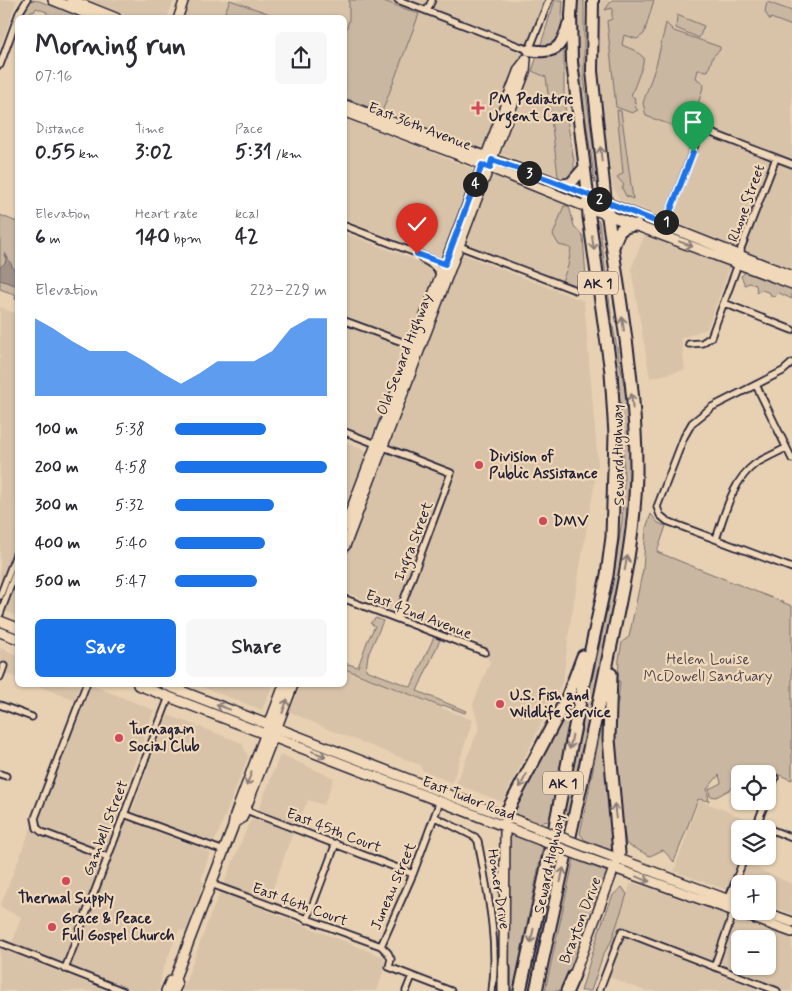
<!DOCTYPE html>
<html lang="en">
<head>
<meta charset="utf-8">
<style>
  body { margin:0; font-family:Mynerve,sans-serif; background:#f7f7f7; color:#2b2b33; height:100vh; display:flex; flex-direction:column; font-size:19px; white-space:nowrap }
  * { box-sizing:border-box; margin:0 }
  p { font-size:16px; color:#7c7c81 }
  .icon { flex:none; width:28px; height:28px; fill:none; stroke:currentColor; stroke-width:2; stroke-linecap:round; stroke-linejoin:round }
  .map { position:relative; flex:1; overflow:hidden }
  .details { position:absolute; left:15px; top:15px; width:332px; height:672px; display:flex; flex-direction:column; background:#fff; border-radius:8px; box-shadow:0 1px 4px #0004 }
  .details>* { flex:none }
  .fabs { position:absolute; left:731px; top:765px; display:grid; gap:10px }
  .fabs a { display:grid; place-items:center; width:45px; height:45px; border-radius:8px; background:#fff; box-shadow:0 1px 4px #0004; font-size:25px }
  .pin { position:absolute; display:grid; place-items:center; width:42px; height:42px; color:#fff; margin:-51px -21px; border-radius:50% 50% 50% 0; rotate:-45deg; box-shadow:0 0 5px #0007 }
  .pin .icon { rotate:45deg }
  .km { position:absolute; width:25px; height:25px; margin:-12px; border-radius:50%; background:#222; color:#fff; font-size:14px; line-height:25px; text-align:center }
  .round { display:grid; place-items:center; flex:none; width:52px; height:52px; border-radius:8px; background:#f7f7f7 }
  .head { display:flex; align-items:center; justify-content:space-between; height:85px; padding:0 20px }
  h1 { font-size:28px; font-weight:700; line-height:38px }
  .stats { display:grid; grid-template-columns:repeat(3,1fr); gap:8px; height:85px; padding:5px 20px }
  .stats div { display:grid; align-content:center }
  .stats b { font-size:21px; font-weight:700 }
  .stats small { font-size:14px; font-weight:400 }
  .stats p { font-size:14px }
  .chart { height:140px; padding:10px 20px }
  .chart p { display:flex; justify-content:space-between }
  .chart svg { width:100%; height:90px; margin-top:5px; fill:#1a73e8; opacity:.7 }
  .primary-button { display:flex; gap:10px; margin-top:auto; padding:10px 20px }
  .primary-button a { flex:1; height:58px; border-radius:8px; background:#1a73e8; color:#fff; font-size:20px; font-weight:700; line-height:58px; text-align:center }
  .primary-button a+a { background:#f7f7f7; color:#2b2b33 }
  ul { padding:0 20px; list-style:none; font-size:16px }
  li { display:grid; grid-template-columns:80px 60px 1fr; align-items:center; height:38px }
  li i { height:12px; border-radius:6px; background:#1a73e8 }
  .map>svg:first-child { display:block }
  .built { fill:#d8c3a9; fill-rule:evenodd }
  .green { fill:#cab7a1; stroke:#766c6e }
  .water { fill:#a19288; stroke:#6e6569 }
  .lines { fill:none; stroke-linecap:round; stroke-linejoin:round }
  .minor-casing { stroke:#22223b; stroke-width:9 }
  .tertiary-casing { stroke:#22223b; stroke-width:11 }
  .secondary-casing { stroke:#22223b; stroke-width:12 }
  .primary-casing { stroke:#22223b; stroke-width:12 }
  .trunk-casing { stroke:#22223b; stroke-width:14 }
  .motorway-casing { stroke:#22223b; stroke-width:15 }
  .minor { stroke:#f0d8b8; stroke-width:5.5 }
  .tertiary { stroke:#f0d8b8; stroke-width:8 }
  .secondary { stroke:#f0d8b8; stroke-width:9 }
  .primary { stroke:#f0d8b8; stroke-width:9 }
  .trunk { stroke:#f0d8b8; stroke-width:10 }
  .motorway { stroke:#f0d8b8; stroke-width:11 }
  .primary-bridge-casing { stroke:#22223b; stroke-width:12; stroke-linecap:butt }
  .primary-bridge { stroke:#f0d8b8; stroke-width:9 }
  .oneway { stroke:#897d7a }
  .route-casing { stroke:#fff; stroke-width:10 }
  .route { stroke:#1a73e8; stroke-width:6 }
  .poi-dot { fill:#d1495b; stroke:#f0d8b8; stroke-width:2 }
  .labels { text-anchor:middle; stroke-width:4.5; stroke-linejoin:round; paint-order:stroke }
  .shield { fill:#f0d8b8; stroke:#605960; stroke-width:1 }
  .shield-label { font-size:14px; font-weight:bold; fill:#22223b }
  .poi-label { font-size:15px; font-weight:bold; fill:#22223b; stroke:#f0d8b8; text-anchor:start }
  .street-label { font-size:15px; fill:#22223b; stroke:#f0d8b8 }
  .park-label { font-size:15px; fill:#4c4754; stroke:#f0d8b8 }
</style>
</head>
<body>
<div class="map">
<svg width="792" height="991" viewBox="0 0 792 991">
  <rect width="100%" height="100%" fill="#e8d1b3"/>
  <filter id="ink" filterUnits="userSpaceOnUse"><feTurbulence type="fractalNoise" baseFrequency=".02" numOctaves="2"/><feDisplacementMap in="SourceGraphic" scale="10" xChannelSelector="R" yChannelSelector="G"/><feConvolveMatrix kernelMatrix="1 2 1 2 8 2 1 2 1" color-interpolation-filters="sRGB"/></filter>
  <g filter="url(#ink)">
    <!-- built -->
    <path class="built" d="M0,0H17L0,48Z
      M82,0H174L167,18L130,17Z
      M189,0H545L483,147L479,148L345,99V18H183Z
      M601,0H792V270L619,199L613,187L603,120L597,51Z
      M535,61L546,77L558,176L501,154Z
      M345,118L471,168L474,173L443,258L345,220Z
      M495,175L566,204L574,244L569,283L468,244L467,240L488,179Z
      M345,233L420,262L435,273L373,438L345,427Z
      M645,234L730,267L707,329L681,338L685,370L650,378L631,269Z
      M462,254L584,301L598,464L570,625L563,681L502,802L456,784L479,728L473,704L490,662L476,641L345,592V555L392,441Z
      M0,307L17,314V616L0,609Z
      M345,442L364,450L367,455L345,511Z
      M0,648L17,655V678L0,671Z
      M345,670L473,720L452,783L422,770L420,765L330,730L290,712L300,685H345Z
      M36,685H80L74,700Z
      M91,685L154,710L116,816L210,852L201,880L204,882L186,931L179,930L162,972L159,991H134L12,943L21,917L0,907L31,827L38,817Z
      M197,685H273L262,710Z
      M168,715L242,743L248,757L216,839L212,843L131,813Z
      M282,755L334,778L324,805L308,800L290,841L265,910L384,957L385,966L377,991H182L210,916L250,821L255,819L279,757Z
      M699,800L752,821L749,829H740V853L738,860L792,884V914L768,905V884H740V895L674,871Z
      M634,883L792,937V991H772L759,986L757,991H645L601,974L630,885ZM740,939H768V966H740Z
      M0,949L80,980L107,991H0Z"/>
    <!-- green -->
    <path class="green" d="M30,0L39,1L83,17H52L50,16L46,17L47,12L36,8L34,12L31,11L28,17L22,18Z
      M230,0L270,14L268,17H223Z
      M349,0H381L419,14L382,112L345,98V33L349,21Z
      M555,0H563C561,23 565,39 542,49L540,47Z
      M577,0H584V77L598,182L595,183C587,123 574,61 577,0Z
      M612,0H654L644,34L637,39L624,35L622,45L636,51L644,58L642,67L631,96L635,98L634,102L637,103L635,107L638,110L632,113L616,107L607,21L612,19V8L605,10Z
      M767,2L792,11V26L771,18L770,20L765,12Z
      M677,15L704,26L699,38L676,28Z
      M666,23L674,31L720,47V50L713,56L708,71L698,70L696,78L704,84L691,128L682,129L646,116L643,103L657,62Z
      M564,48V101L574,161V172L568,178L561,179L558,176L546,77L532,71L537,56L552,53Z
      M617,110L621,111L633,199L626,196L622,188L624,185L617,177L623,173Z
      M564,206H569L574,226L583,236L586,278L579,286L562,281L568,266L571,248L559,245L553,235Z
      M0,215L17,222V300L15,299L16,295L0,289Z
      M596,220L599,221L612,321L628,406L630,456L628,501L623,556L565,832L560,829L612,587L622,521L624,480L622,417Z
      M746,272L792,289V299L779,293L775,297L771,296L770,293L762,290L757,292L756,285L749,283L745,285L741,276Z
      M651,514L658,523L666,526L657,552L792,606V780L769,771L768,775L740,774V784L716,797L710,796L709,789L721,783L719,775L707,789L709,801L698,799L674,862L663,850L650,856L626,844L612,743L614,705L618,702L620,682L618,680L619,659L622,642L629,637L643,569L646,528Z
      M376,618L383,621L368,655L366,670L411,687L434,637L440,640L417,691L466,711L465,713L443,705L442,707L345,669V663L358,667L367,642L375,626L370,623Z
      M578,680L549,821L538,823L511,812Z
      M606,704L607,781L615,846L614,851L585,840L580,834Z
      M510,834L543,846L513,991H506L509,881L508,838Z
      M556,850L561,852L532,991H526Z
      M574,858L609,873L563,991H545Z
      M622,887L627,894L611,942L603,955L591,991H581L600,928L613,895Z"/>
    <!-- water -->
    <path class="water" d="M5,253L17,275V284L15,285L0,280V267L5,263L6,259L4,255Z"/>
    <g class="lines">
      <defs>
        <path id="minor" d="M398,0L529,50L549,0
          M427,11L432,0
          M0,65L19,13L27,0
          M665,225L701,129L792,164
          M345,226L445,264
          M459,246L575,290
          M422,259C429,263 438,267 440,276
          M724,303L792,330
          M345,321L416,347
          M689,344L702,343L711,337L741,256V248L776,158
          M792,363L783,371L712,407L692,423L684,437L657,507L660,515L667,521L792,568
          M756,385L792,459
          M345,432L451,473L397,618
          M716,539C725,514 732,481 755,464C765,458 776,453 786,448
          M0,596L18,549
          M345,599L485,652
          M0,614L18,566
          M0,677L4,666
          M86,685L35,818L37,828L42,832L108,857
          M0,705L32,717
          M0,774L6,776
          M768,797L775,778
          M246,810L413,874
          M124,814L224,851
          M435,817L475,837L478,841C487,890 499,941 492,991
          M757,824L792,838
          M755,829L766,801
          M211,884L381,946
          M728,900L745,856
          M307,920L336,843
          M0,943L123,991
          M714,967L734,911
          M65,969L169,697
          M412,976L451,991
          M406,991L412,976L389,967L391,959L388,953L381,946L413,874L440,801
          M599,991L622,931L777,991"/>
        <path id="tertiary" d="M178,18L184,0"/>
        <path id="secondary" d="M53,0L97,18
          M71,0L116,18
          M345,105L550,180L792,276
          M345,112L456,154L589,208L792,284
          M345,526L519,69L526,60
          M345,546L525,72L526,59
          M234,824L242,818L293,685
          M166,991L170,982L175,978L233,827L235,815L284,685
          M174,991L177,985L175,978"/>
        <path id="primary" d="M0,621L18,628
          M0,632L18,639
          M138,685L540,840
          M166,685L452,796L542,830
          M584,846L740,904
          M581,856L792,932
          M761,911L792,922
          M504,968L505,823
          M574,975L616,863"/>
        <path id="trunk" d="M572,0L571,15L572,62L588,195
          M593,0L592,71L606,203
          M529,50C554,54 561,50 568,25
          M562,185L571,183L584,168"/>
        <path id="motorway" d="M613,247C618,232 619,226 636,225
          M611,674L609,739L619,853L618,859
          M505,815L567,698L583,656
          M504,991V968
          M520,991L544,881L582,691L607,575L612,537L615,435L611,372L589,217L588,195
          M536,991C559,883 584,776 606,669C619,605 635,540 636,474C637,384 618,292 606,203
          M567,991L574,975"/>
      </defs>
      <!-- minor casing -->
      <use href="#minor" class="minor-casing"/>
      <!-- tertiary casing -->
      <use href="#tertiary" class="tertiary-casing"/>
      <!-- secondary casing -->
      <use href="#secondary" class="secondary-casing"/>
      <!-- primary casing -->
      <use href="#primary" class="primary-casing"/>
      <!-- trunk casing -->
      <use href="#trunk" class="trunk-casing"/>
      <!-- motorway casing -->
      <use href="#motorway" class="motorway-casing"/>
      <!-- minor -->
      <use href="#minor" class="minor"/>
      <!-- tertiary -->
      <use href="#tertiary" class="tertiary"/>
      <!-- secondary -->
      <use href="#secondary" class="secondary"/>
      <!-- primary -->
      <use href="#primary" class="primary"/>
      <!-- trunk -->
      <use href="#trunk" class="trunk"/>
      <!-- motorway -->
      <use href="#motorway" class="motorway"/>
      <defs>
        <path id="primary-bridge" d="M542,830L584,846
          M540,840L581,856"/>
      </defs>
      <!-- primary-bridge casing -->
      <use href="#primary-bridge" class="primary-bridge-casing"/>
      <!-- primary-bridge -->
      <use href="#primary-bridge" class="primary-bridge"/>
    </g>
    <!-- one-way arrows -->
    <defs><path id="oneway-shaft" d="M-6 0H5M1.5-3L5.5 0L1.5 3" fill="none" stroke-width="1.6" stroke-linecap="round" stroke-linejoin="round" transform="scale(1.25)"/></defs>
    <g class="oneway">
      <use href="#oneway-shaft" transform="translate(601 154) rotate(-96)"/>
      <use href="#oneway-shaft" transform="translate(593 243) rotate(82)"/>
      <use href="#oneway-shaft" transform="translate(686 244) rotate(21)"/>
      <use href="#oneway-shaft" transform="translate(623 324) rotate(-98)"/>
      <use href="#oneway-shaft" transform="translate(632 401) rotate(-95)"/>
      <use href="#oneway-shaft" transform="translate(626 563) rotate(-80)"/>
      <use href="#oneway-shaft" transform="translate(285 706) rotate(-70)"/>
      <use href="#oneway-shaft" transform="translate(223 707) rotate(-159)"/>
      <use href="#oneway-shaft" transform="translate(571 742) rotate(101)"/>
      <use href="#oneway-shaft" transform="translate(319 754) rotate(21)"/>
      <use href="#oneway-shaft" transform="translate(249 779) rotate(111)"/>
      <use href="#oneway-shaft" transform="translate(523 781) rotate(118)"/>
      <use href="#oneway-shaft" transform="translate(615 811) rotate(-96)"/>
      <use href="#oneway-shaft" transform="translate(562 875) rotate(-78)"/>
      <use href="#oneway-shaft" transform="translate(643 879) rotate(20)"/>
      <use href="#oneway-shaft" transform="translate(532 936) rotate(102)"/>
    </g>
  </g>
  <g class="lines" filter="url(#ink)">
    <defs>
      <path id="route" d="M417,254L445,264L482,165L490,168L492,160L550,180L665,225L693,152"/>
    </defs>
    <!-- route casing -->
    <use href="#route" class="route-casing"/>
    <!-- route -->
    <use href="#route" class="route"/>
  </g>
  <!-- markers -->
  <g class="poi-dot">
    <path d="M475.5 100.5h5v5h5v5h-5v5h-5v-5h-5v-5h5z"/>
    <circle cx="479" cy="465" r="5"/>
    <circle cx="543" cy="521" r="5"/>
    <circle cx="500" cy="704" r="5"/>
    <circle cx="119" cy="738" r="5"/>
    <circle cx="66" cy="881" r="5"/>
    <circle cx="52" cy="927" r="5"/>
  </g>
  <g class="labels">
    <!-- shield labels -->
    <g class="shield">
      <rect x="578" y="271.5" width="40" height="23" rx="4"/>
      <rect x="543" y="771.5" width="40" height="23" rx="4"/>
    </g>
    <g class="shield-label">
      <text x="598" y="288">AK 1</text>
      <text x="563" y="788">AK 1</text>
    </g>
    <!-- poi labels -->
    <g class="poi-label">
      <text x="489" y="104">PM Pediatric<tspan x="489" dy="17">Urgent Care</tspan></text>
      <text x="489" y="461">Division of<tspan x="489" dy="17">Public Assistance</tspan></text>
      <text x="553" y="526">DMV</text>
      <text x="510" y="700">U.S. Fish and<tspan x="510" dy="17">Wildlife Service</tspan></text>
      <text x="129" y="734">Turnagain<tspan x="129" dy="17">Social Club</tspan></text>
      <text x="66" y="903" text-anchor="middle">Thermal Supply</text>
      <text x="62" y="923">Grace &amp; Peace<tspan x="62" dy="17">Full Gospel Church</tspan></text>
    </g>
    <!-- street labels -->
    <g class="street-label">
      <text transform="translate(420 126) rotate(21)" y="5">East 36th Avenue</text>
      <text transform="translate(746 203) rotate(-70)" y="5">Rhone Street</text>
      <text transform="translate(404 354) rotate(-69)" y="5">Old Seward Highway</text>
      <text transform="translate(618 455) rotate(-91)" y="5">Seward Highway</text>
      <text transform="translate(413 541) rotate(-69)" y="5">Ingra Street</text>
      <text transform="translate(419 614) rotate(21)" y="5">East 42nd Avenue</text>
      <text transform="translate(469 798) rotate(21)" y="5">East Tudor Road</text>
      <text transform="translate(105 828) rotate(-69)" y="5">Gambell Street</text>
      <text transform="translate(334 830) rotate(21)" y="5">East 45th Court</text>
      <text transform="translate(549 864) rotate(-78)" y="5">Seward Highway</text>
      <text transform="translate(393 886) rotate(-67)" y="5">Juneau Street</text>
      <text transform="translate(499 889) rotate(81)" y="5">Homer Drive</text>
      <text transform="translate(300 904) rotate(20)" y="5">East 46th Court</text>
      <text transform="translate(580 920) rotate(-69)" y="5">Brayton Drive</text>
    </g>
    <!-- park labels -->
    <g class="park-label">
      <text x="708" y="664">Helen Louise<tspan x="708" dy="17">McDowell Sanctuary</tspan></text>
    </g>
  </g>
</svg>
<div class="fabs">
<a><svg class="icon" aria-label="locate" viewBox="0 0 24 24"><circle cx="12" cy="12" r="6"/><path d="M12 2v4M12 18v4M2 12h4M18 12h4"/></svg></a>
<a><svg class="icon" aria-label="layers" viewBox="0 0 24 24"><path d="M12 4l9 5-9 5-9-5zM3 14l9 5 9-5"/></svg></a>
<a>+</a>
<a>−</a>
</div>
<div class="pin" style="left:693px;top:152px;background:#1e9e55"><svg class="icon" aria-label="arrive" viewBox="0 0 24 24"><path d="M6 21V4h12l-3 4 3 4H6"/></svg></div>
<div class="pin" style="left:417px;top:254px;background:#d93025"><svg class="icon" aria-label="check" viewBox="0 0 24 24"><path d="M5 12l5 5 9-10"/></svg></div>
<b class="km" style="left:666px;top:222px">1</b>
<b class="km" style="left:599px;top:199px">2</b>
<b class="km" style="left:529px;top:173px">3</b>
<b class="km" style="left:475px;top:184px">4</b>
<section class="details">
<div class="head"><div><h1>Morning run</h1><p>07:16</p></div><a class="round"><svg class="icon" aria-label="share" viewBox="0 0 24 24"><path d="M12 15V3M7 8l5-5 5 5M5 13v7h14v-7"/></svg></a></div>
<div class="stats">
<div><p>Distance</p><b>0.55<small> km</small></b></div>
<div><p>Time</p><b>3:02</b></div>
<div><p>Pace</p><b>5:31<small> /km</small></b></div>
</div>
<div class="stats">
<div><p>Elevation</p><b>6<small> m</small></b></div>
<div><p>Heart rate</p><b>140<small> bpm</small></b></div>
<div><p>kcal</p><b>42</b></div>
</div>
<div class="chart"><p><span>Elevation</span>223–229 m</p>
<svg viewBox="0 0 160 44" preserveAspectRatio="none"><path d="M0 44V6L10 11L20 17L30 22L40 22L50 22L60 27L70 33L80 38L90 33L100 27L110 27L120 27L130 22L140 11L150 6L160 6V44z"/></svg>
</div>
<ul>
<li><b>100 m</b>5:38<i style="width:60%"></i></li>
<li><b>200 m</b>4:58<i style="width:100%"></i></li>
<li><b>300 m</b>5:32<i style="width:65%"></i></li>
<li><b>400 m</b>5:40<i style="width:59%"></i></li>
<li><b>500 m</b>5:47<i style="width:54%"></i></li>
</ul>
<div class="primary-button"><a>Save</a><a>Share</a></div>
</section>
</div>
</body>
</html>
